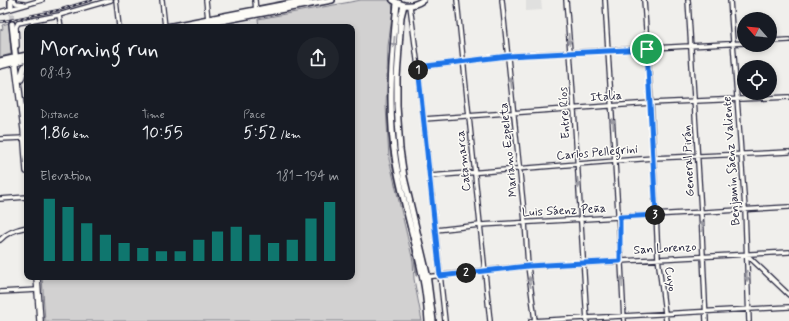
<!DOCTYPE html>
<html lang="en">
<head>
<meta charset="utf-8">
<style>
  body { margin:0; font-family:Mynerve,sans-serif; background:#20242c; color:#f1f3f6; height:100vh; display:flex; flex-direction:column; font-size:15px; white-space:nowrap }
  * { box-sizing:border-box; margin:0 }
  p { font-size:13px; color:#9ea1a6 }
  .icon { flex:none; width:22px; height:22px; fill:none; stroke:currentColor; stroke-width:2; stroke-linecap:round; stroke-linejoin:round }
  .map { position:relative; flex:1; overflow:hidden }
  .details { position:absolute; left:24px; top:24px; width:331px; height:256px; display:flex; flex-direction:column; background:#171b24; border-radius:8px; box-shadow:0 2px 6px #0003 }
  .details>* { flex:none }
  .needle { width:26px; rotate:297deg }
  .controls { position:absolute; left:737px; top:12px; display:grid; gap:8px }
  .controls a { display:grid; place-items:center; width:40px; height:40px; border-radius:50%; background:#171b24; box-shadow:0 2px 6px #0003; font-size:20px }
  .pin { position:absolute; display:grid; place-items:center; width:34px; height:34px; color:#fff; margin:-17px; border:2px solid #fff; border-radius:50%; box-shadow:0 1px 4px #0007 }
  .km { position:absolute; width:20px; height:20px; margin:-10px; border-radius:50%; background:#222; color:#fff; font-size:11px; line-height:20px; text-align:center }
  .round { display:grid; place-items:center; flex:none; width:42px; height:42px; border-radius:21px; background:#20242c }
  .summary { display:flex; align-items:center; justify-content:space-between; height:68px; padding:0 16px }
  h1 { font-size:22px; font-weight:600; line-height:30px }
  .figures { display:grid; grid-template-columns:repeat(3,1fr); gap:6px; height:68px; padding:4px 16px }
  .figures div { display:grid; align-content:center }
  .figures b { font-size:17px; font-weight:600 }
  .figures small { font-size:11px; font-weight:400 }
  .figures p { font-size:11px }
  .chart { height:112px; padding:8px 16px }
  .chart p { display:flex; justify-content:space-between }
  .chart svg { width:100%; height:72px; margin-top:4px; stroke:#0f766e; stroke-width:6 }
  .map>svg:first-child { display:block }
  .built { fill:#e0e0df }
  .green { fill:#d2d1d1; stroke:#7a7a86 }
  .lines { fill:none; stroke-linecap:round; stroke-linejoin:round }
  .secondary-tunnel { stroke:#c7c6c9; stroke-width:5; stroke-dasharray:5 2.5; stroke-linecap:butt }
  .street-casing { stroke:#22223b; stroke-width:6 }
  .secondary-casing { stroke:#22223b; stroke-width:8 }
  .primary-casing { stroke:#22223b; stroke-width:8 }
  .street { stroke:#fdfcf7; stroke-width:3.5 }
  .secondary { stroke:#fdfcf7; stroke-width:5 }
  .primary { stroke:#fdfcf7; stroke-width:5.5 }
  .rail-casing { stroke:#22223b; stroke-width:2.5 }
  .rail { stroke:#fdfcf7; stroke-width:1; stroke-dasharray:3; stroke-linecap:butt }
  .oneway { fill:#9a9aa2 }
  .route-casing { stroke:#fff; stroke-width:8 }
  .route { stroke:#1a73e8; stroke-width:5 }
  .labels { text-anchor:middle; stroke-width:3; stroke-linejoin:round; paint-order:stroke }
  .street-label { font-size:12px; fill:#22223b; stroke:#fdfcf7 }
</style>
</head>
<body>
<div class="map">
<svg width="789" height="321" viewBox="0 0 789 321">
  <rect width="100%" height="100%" fill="#f0efec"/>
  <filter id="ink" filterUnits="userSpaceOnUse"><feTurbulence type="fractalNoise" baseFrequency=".025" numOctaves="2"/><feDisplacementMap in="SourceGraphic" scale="8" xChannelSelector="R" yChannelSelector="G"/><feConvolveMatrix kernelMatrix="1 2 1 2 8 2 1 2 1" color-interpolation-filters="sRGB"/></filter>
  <g filter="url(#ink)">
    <!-- built -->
    <path class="built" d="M526,0H541L542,10L526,11Z
      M258,19L259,27H216Z"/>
    <!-- green -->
    <path class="green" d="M361,0H388L392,4L393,10L388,46L386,106L389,159L413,261L414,279L422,321H45L42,277H352V27H259L258,19Z
      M398,19H399L396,123L424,269C414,231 402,193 396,153C390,109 394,63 398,19Z
      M9,23L11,54L0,57V30L3,29L2,25Z
      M391,38C387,78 385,120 392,160C398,199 414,236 417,276H416C413,236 397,199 391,159C385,121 388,82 390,43Z"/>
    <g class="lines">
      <!-- secondary-tunnel -->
      <path class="secondary-tunnel" d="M11,6L12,24"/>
      <defs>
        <path id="street" d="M14,0L16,3L24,4
          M116,0L119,27
          M162,0L165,27
          M206,0L208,20
          M255,0L256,12
          M457,0L490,321
          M502,0L525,222L528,266L535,321
          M566,0C575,107 580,214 587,321
          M605,0C611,107 619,214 624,321
          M644,0L651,103L658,258L666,321
          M688,0L701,212L706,321
          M730,0L745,209L749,321
          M410,6L418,67L445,321
          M0,12L42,0
          M59,15L61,27
          M770,41L789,40
          M17,46L16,27L18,23L59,15L111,0
          M418,67L508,56L744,43
          M424,119L651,103L789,97
          M0,139L24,138
          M430,176L653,158L789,152
          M0,199L27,197
          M436,230L480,225L789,207
          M0,240C7,232 17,229 27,227
          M746,254L789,295
          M425,277L528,266L789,252
          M0,292L38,290
          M531,321L789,307"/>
        <path id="secondary" d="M11,0V6
          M393,0C403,7 413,7 423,0
          M397,3C392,56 387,111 396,163C403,202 415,240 423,279C426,293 427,307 428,321
          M404,5L401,17L397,78V106L400,149L404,177L427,274L433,321
          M12,24L16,62
          M167,27L307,0
          M190,27L332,0
          M0,61L27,55
          M0,66L27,59"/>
        <path id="primary" d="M16,62V66L24,130L27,171
          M21,79L24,68L27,64
          M37,277L40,321"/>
      </defs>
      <!-- street casing -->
      <use href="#street" class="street-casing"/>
      <!-- secondary casing -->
      <use href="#secondary" class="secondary-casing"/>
      <!-- primary casing -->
      <use href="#primary" class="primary-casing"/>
      <!-- street -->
      <use href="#street" class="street"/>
      <!-- secondary -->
      <use href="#secondary" class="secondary"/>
      <!-- primary -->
      <use href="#primary" class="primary"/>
      <defs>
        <path id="rail" d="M0,22L59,10L92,0"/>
      </defs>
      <!-- rail casing -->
      <use href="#rail" class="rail-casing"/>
      <!-- rail -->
      <use href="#rail" class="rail"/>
    </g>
    <!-- one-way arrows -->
    <defs><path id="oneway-solid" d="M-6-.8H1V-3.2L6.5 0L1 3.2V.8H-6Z"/></defs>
    <g class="oneway">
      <use href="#oneway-solid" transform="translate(569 39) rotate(85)"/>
      <use href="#oneway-solid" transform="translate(394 42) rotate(95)"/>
      <use href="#oneway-solid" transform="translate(511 83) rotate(-97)"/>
      <use href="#oneway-solid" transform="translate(613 124) rotate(-93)"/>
      <use href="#oneway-solid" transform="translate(578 183) rotate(85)"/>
      <use href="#oneway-solid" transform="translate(702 226) rotate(-92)"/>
      <use href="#oneway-solid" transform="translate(747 276) rotate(88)"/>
      <use href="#oneway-solid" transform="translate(530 282) rotate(-97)"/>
      <use href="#oneway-solid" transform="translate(622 282) rotate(-94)"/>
    </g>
  </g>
  <g class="lines" filter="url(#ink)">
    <defs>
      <path id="route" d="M647,49L656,215L620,217V261L528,266L440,276L418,67L508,56Z"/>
    </defs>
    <!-- route casing -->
    <use href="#route" class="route-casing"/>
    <!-- route -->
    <use href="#route" class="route"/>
  </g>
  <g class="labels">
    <!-- street labels -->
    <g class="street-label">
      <text transform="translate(606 96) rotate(-4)" y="4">Italia</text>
      <text transform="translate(564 113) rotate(-93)" y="4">Entre Ríos</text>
      <text transform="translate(508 150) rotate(-96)" y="4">Mariano Ezpeleta</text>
      <text transform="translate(597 152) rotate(-5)" y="4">Carlos Pellegrini</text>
      <text transform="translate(463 161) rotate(-96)" y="4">Catamarca</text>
      <text transform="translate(688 161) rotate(-93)" y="4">General Pirán</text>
      <text transform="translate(731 161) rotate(-94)" y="4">Benjamín Sáenz Valiente</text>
      <text transform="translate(564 210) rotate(-3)" y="4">Luis Sáenz Peña</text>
      <text transform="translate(665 248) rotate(-3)" y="4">San Lorenzo</text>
      <text transform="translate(671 279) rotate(82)" y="4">Cuyo</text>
    </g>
  </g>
</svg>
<div class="controls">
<a><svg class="needle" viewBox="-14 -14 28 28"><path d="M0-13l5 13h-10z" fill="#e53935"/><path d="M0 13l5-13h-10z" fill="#9ea1a6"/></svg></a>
<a><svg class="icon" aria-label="locate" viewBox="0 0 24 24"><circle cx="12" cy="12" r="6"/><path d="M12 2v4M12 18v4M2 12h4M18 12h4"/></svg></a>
</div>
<div class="pin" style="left:647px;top:49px;background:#1e9e55"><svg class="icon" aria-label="arrive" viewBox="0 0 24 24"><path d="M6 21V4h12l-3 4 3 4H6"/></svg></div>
<b class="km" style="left:418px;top:70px">1</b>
<b class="km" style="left:466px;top:273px">2</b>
<b class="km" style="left:655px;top:215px">3</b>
<section class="details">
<div class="summary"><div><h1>Morning run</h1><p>08:43</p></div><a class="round"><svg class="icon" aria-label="share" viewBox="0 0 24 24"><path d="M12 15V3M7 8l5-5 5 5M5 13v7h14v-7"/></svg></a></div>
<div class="figures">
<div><p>Distance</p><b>1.86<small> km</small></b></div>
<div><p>Time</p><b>10:55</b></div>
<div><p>Pace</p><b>5:52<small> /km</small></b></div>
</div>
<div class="chart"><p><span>Elevation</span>181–194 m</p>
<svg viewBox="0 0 160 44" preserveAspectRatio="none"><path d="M5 44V6M15 44V11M25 44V21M35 44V28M45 44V33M55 44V36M65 44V38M75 44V38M85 44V31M95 44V26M105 44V23M115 44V28M125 44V33M135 44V31M145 44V18M155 44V8"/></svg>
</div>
</section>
</div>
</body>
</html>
